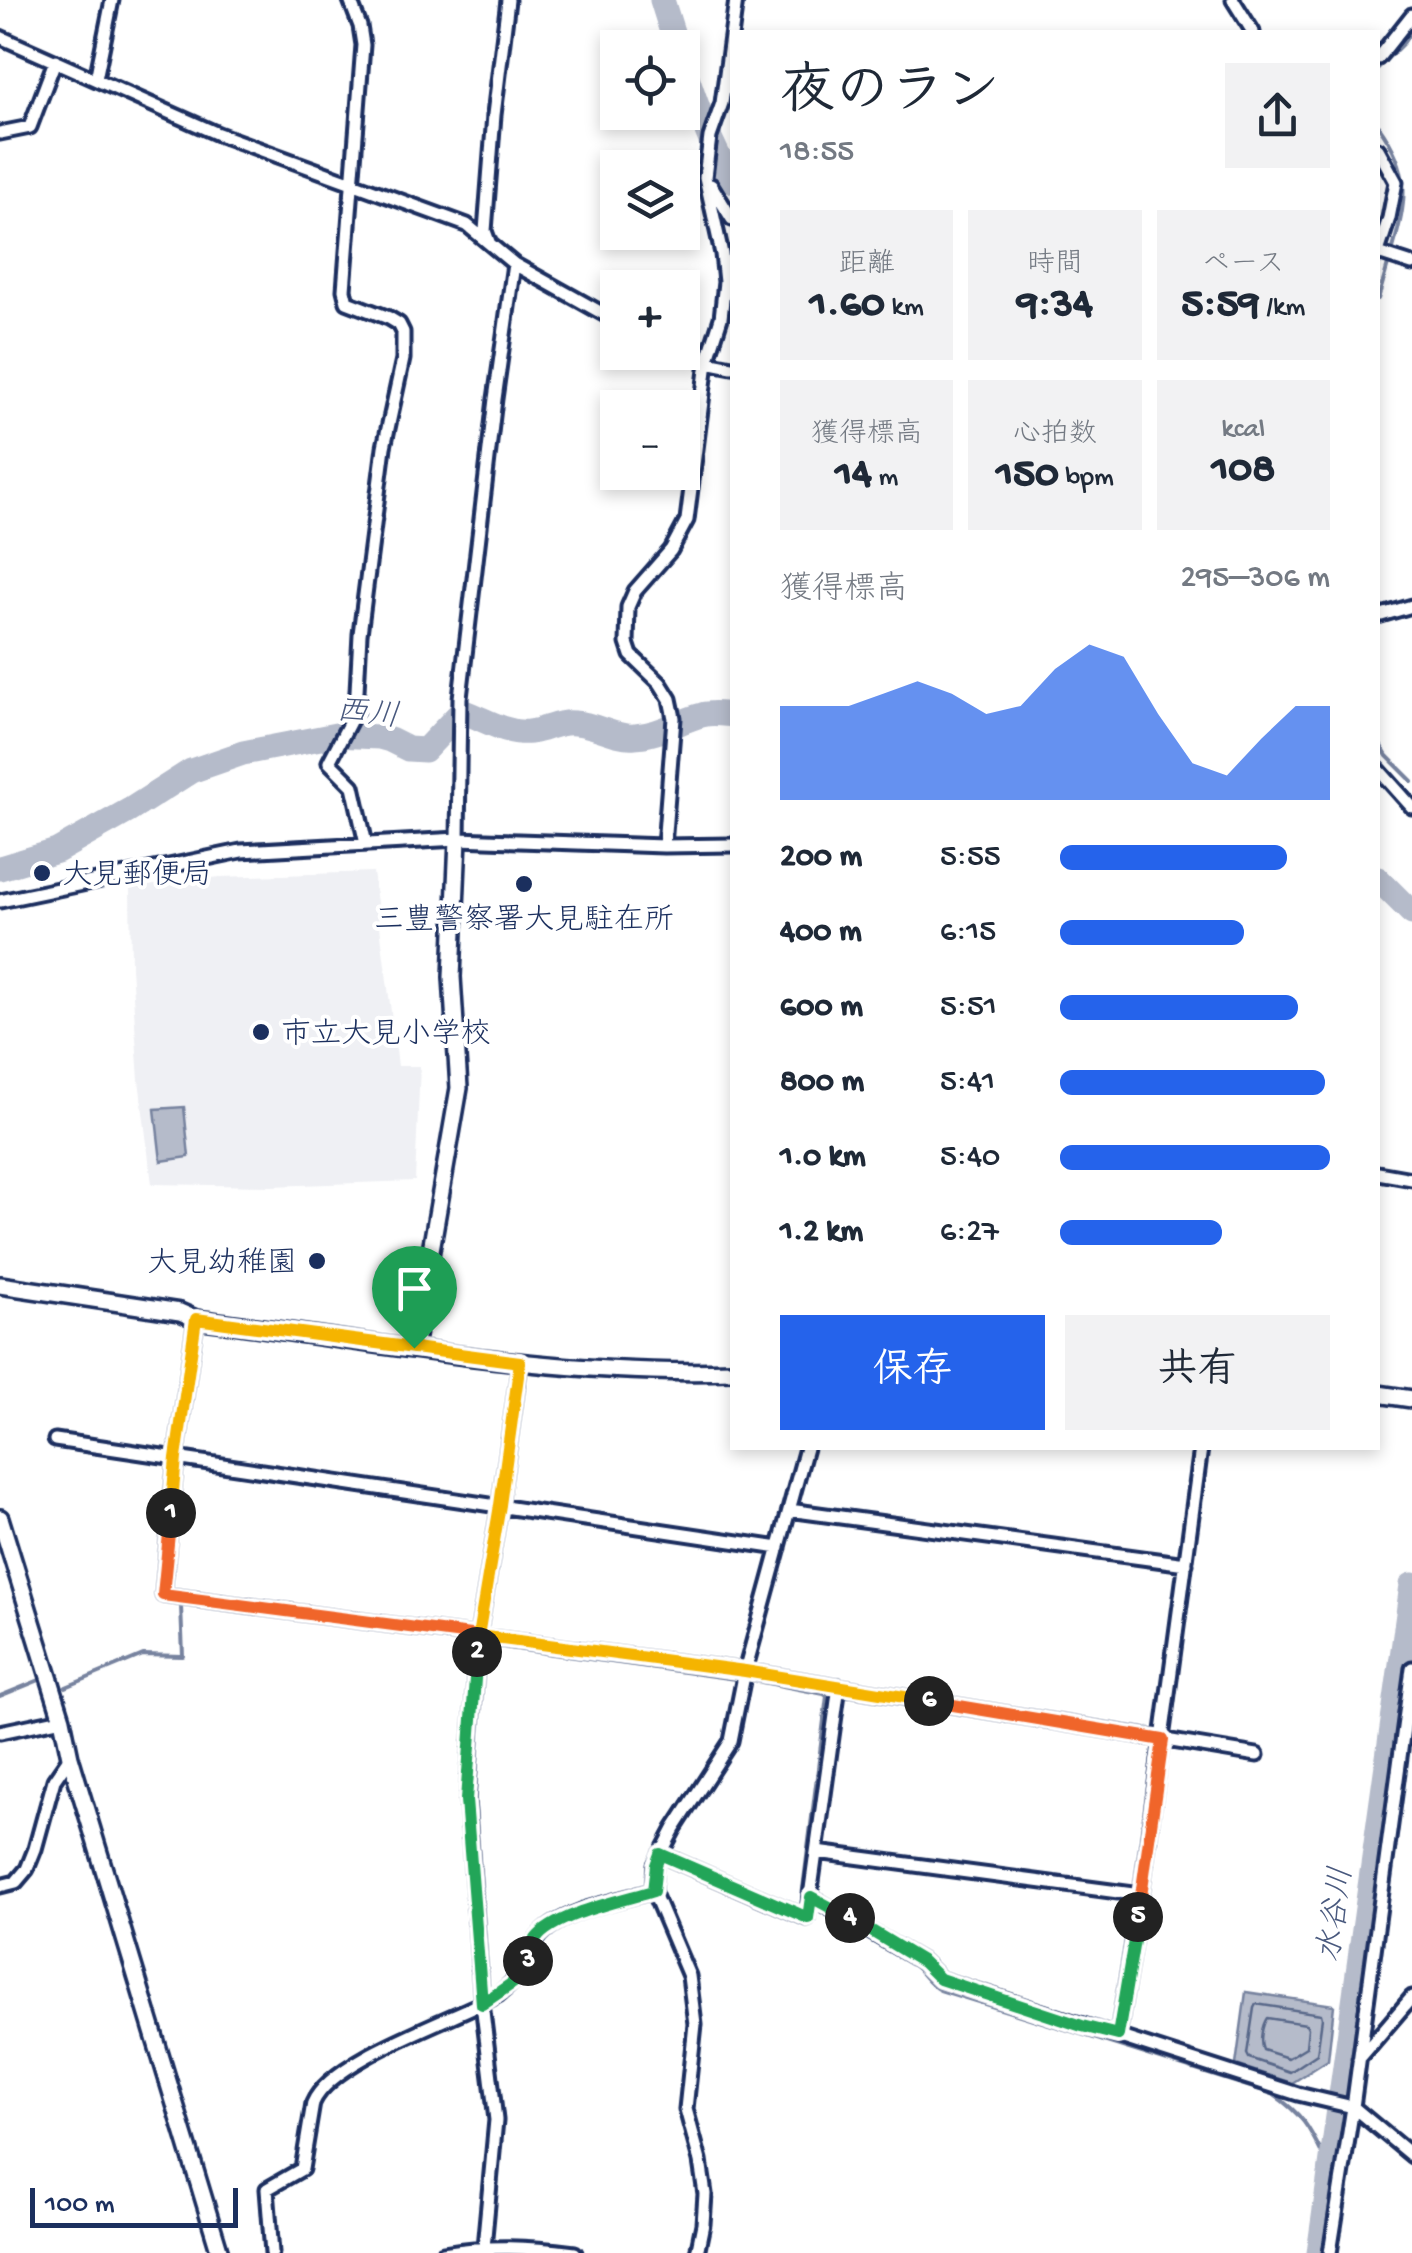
<!DOCTYPE html>
<html lang="ja">
<head>
<meta charset="utf-8">
<style>
  body { margin:0; font-family:"Gochi Hand","Klee One",sans-serif; background:#f2f2f3; color:#1f2937; height:100vh; display:flex; flex-direction:column; font-size:38px; white-space:nowrap }
  * { box-sizing:border-box; margin:0 }
  p { font-size:32px; color:#747a83 }
  .icon { flex:none; width:55px; height:55px; fill:none; stroke:currentColor; stroke-width:2; stroke-linecap:round; stroke-linejoin:round }
  .map { position:relative; flex:1; overflow:hidden }
  .panel { position:absolute; left:730px; top:30px; width:650px; height:1420px; display:flex; flex-direction:column; background:#fff; border-radius:0px; box-shadow:0 5px 15px #0003 }
  .panel>* { flex:none }
  .tools { position:absolute; left:600px; top:30px; display:grid; gap:20px }
  .tools a { display:grid; place-items:center; width:100px; height:100px; border-radius:0px; background:#fff; box-shadow:0 5px 15px #0003; font-size:50px }
  .scale { position:absolute; left:30px; bottom:25px; width:208px; box-sizing:border-box; padding-left:10px; border:5px solid #1b2f5e; border-top:0; font-size:28px; line-height:35px; white-space:nowrap; color:#1b2f5e; -webkit-text-stroke:8px #fff; paint-order:stroke }
  .pin { position:absolute; display:grid; place-items:center; width:85px; height:85px; color:#fff; margin:-102px -42px; border-radius:50% 50% 50% 0; rotate:-45deg; box-shadow:0 0 10px #0007 }
  .pin .icon { rotate:45deg }
  .km { position:absolute; width:50px; height:50px; margin:-25px; border-radius:50%; background:#222; color:#fff; font-size:28px; line-height:50px; text-align:center }
  .round { display:grid; place-items:center; flex:none; width:105px; height:105px; border-radius:0px; background:#f2f2f3 }
  .headline { display:flex; align-items:center; justify-content:space-between; height:170px; padding:0 50px }
  h1 { font-size:55px; font-weight:700; line-height:75px }
  .figures { display:grid; grid-template-columns:repeat(3,1fr); gap:15px; height:170px; padding:10px 50px }
  .figures div { display:grid; align-content:center; border-radius:0px; background:#f2f2f3; text-align:center }
  .figures b { font-size:42px; font-weight:700 }
  .figures small { font-size:28px; font-weight:400 }
  .figures p { font-size:28px }
  .chart { height:280px; padding:20px 50px }
  .chart p { display:flex; justify-content:space-between }
  .chart svg { width:100%; height:180px; margin-top:10px; fill:#2563eb; opacity:.7 }
  .button { display:flex; gap:20px; margin-top:auto; padding:20px 50px }
  .button a { flex:1; height:115px; border-radius:0px; background:#2563eb; color:#fff; font-size:40px; font-weight:700; line-height:115px; text-align:center }
  .button a+a { background:#f2f2f3; color:#1f2937 }
  ul { padding:0 50px; list-style:none; font-size:32px }
  li { display:grid; grid-template-columns:160px 120px 1fr; align-items:center; height:75px }
  li i { height:25px; border-radius:12px; background:#2563eb }
  .map>svg:first-child { display:block }
  .built { fill:#eff0f4 }
  .water { fill:#b5bbca; stroke:#77839f; stroke-width:2.5 }
  .lines { fill:none; stroke-linecap:round; stroke-linejoin:round }
  .shore { stroke:#596789; stroke-width:2.5 }
  .stream { stroke:#77839f; stroke-width:4 }
  .river { stroke:#b5bbca; stroke-width:25 }
  .street-casing { stroke:#1b2f5e; stroke-width:19 }
  .secondary-casing { stroke:#1b2f5e; stroke-width:22 }
  .street { stroke:#fff; stroke-width:11 }
  .secondary { stroke:#fff; stroke-width:15 }
  .split-1-casing { stroke:#fff; stroke-width:20 }
  .split-2-casing { stroke:#fff; stroke-width:20 }
  .split-3-casing { stroke:#fff; stroke-width:20 }
  .split-4-casing { stroke:#fff; stroke-width:20 }
  .split-5-casing { stroke:#fff; stroke-width:20 }
  .split-6-casing { stroke:#fff; stroke-width:20 }
  .split-7-casing { stroke:#fff; stroke-width:20 }
  .split-8-casing { stroke:#fff; stroke-width:20 }
  .split-1 { stroke:#f5b400; stroke-width:12 }
  .split-2 { stroke:#f0652b; stroke-width:12 }
  .split-3 { stroke:#22a559; stroke-width:12 }
  .split-4 { stroke:#22a559; stroke-width:12 }
  .split-5 { stroke:#22a559; stroke-width:12 }
  .split-6 { stroke:#f0652b; stroke-width:12 }
  .split-7 { stroke:#f5b400; stroke-width:12 }
  .split-8 { stroke:#f5b400; stroke-width:12 }
  .poi-dot { fill:#1b2f5e; stroke:#fff; stroke-width:4 }
  .labels { text-anchor:middle; stroke-width:8; stroke-linejoin:round; paint-order:stroke }
  .poi-label { font-size:30px; fill:#1b2f5e; stroke:#fff; text-anchor:start }
  .water-label { font-size:32px; font-style:italic; fill:#49597e; stroke:#fff }
</style>
</head>
<body>
<div class="map">
<svg width="1412" height="2253" viewBox="0 0 1412 2253">
  <rect width="100%" height="100%" fill="#fff"/>
  <filter id="ink" filterUnits="userSpaceOnUse"><feTurbulence type="fractalNoise" baseFrequency=".01" numOctaves="2"/><feDisplacementMap in="SourceGraphic" scale="20" xChannelSelector="R" yChannelSelector="G"/><feConvolveMatrix kernelMatrix="1 2 1 2 8 2 1 2 1" color-interpolation-filters="sRGB"/></filter>
  <g filter="url(#ink)">
    <!-- built -->
    <path class="built" d="M373,872L398,1066H420L415,1181L271,1186L152,1184L139,1080L131,968L130,888L220,877Z"/>
    <!-- water -->
    <path class="water" d="M184,1107L189,1157L161,1161L155,1109Z
      M1246,1992L1334,2005L1328,2060L1292,2083L1236,2065Z"/>
    <g class="lines">
      <!-- shore -->
      <path class="shore" d="M1256,2004L1321,2014L1322,2018L1317,2054L1290,2072L1249,2058L1247,2054L1254,2008Z
        M1267,2018L1306,2024L1308,2028L1306,2047L1288,2058L1263,2050C1259,2042 1262,2025 1267,2018Z"/>
      <!-- stream -->
      <path class="stream" d="M1378,68L1404,42L1412,30
        M1378,125C1412,172 1407,200 1392,252
        M1378,299L1389,261
        M1378,741L1387,756L1412,781
        M388,1630L472,1642
        M481,1644L735,1679
        M752,1680L824,1694L827,1696L802,1897
        M66,1687L143,1655L183,1656L181,1606L186,1603
        M0,1696L42,1679
        M817,1909L914,1966C924,1974 929,1985 940,1990L1273,2094C1309,2119 1311,2133 1330,2170"/>
      <!-- river -->
      <path class="river" d="M662,0L677,48
        M682,62C696,104 709,143 732,181
        M0,868L57,851L130,810L191,771L243,753L336,735L379,737L390,740L408,749L425,750L460,713L464,712C484,719 508,735 530,732C546,730 558,721 575,723C596,724 615,738 635,736C659,735 679,721 702,715C712,712 722,714 732,715
        M1378,879L1412,913
        M1319,2253L1412,1585"/>
      <defs>
        <path id="street" d="M350,0L360,26L363,45L344,290L347,302L389,318L399,324L403,332V359L384,447L360,634L356,710L329,762L353,786L366,844
          M1233,0L1253,32
          M0,37L218,134L467,225L514,264L618,322
          M1378,58L1412,15
          M96,79L112,0
          M0,133L30,127L55,61
          M1378,149L1396,182L1389,218L1378,252
          M711,185L732,219
          M489,242L485,231L494,115L508,0
          M1378,253L1412,264
          M682,351L707,362L732,367
          M1378,616L1412,606
          M1378,769L1412,807
          M458,839L460,698L495,399L514,264
          M664,846L674,718L670,699L660,683L631,655L627,643L628,607L635,591L671,550L687,520L707,362L721,318L725,282L722,254L705,177L710,137L722,103L736,0
          M0,901L241,851L458,839L664,846L732,845
          M1378,1173L1412,1179
          M196,1319L176,1458L163,1595L745,1671L1257,1755
          M55,1440L779,1548
          M789,1510L1186,1564
          M0,1732L62,1719
          M817,1852L1141,1895
          M660,1854L807,1918L839,1686
          M0,1886L16,1882L27,1869L35,1849L54,1780L70,1757
          M811,1897L923,1962L940,1979L1298,2094L1353,2107L1412,2156
          M1118,2035L1141,1895L1201,1448
          M1359,2059L1412,1997
          M484,2247L496,2120L482,2003L467,1800L478,1636L500,1505L520,1363
          M272,2253L267,2189L302,2169L313,2103C331,2059 454,2019 498,1995C511,1984 521,1976 528,1960C531,1953 533,1944 538,1938C558,1911 621,1900 653,1891
          M443,2253C490,2245 528,2247 575,2253
          M697,2253L703,2224L705,2194L700,2161L686,2109L695,2024L689,1976L653,1891L655,1865L674,1829L731,1741L745,1671L806,1448
          M1330,2253L1353,2107L1412,1668"/>
        <path id="secondary" d="M0,1285L180,1312L196,1319C374,1342 553,1377 732,1371
          M414,1348L459,1088L452,977L458,839
          M1378,1394L1412,1399
          M0,1518L62,1719L70,1757L220,2253"/>
      </defs>
      <!-- street casing -->
      <use href="#street" class="street-casing"/>
      <!-- secondary casing -->
      <use href="#secondary" class="secondary-casing"/>
      <!-- street -->
      <use href="#street" class="street"/>
      <!-- secondary -->
      <use href="#secondary" class="secondary"/>
    </g>
  </g>
  <g class="lines" filter="url(#ink)">
    <defs>
      <path id="split-1" d="M171,1513L176,1458L196,1319L414,1348"/>
      <path id="split-2" d="M171,1513L163,1595L478,1636L477,1652"/>
      <path id="split-3" d="M477,1652L466,1800L482,2004L517,1980L528,1961"/>
      <path id="split-4" d="M528,1961C530,1955 532,1945 536,1939C554,1914 624,1900 653,1891L656,1865L660,1854L808,1918L811,1897L850,1918"/>
      <path id="split-5" d="M850,1918L923,1962L940,1979L1082,2026L1118,2035L1138,1917"/>
      <path id="split-6" d="M929,1701L1163,1740L1138,1917"/>
      <path id="split-7" d="M518,1641L745,1671L929,1701"/>
      <path id="split-8" d="M414,1348L520,1362L500,1505L478,1636L518,1641"/>
    </defs>
    <!-- split-1 casing -->
    <use href="#split-1" class="split-1-casing"/>
    <!-- split-2 casing -->
    <use href="#split-2" class="split-2-casing"/>
    <!-- split-3 casing -->
    <use href="#split-3" class="split-3-casing"/>
    <!-- split-4 casing -->
    <use href="#split-4" class="split-4-casing"/>
    <!-- split-5 casing -->
    <use href="#split-5" class="split-5-casing"/>
    <!-- split-6 casing -->
    <use href="#split-6" class="split-6-casing"/>
    <!-- split-7 casing -->
    <use href="#split-7" class="split-7-casing"/>
    <!-- split-8 casing -->
    <use href="#split-8" class="split-8-casing"/>
    <!-- split-1 -->
    <use href="#split-1" class="split-1"/>
    <!-- split-2 -->
    <use href="#split-2" class="split-2"/>
    <!-- split-3 -->
    <use href="#split-3" class="split-3"/>
    <!-- split-4 -->
    <use href="#split-4" class="split-4"/>
    <!-- split-5 -->
    <use href="#split-5" class="split-5"/>
    <!-- split-6 -->
    <use href="#split-6" class="split-6"/>
    <!-- split-7 -->
    <use href="#split-7" class="split-7"/>
    <!-- split-8 -->
    <use href="#split-8" class="split-8"/>
  </g>
  <!-- markers -->
  <g class="poi-dot">
    <circle cx="42" cy="873" r="10"/>
    <circle cx="524" cy="884" r="10"/>
    <circle cx="261" cy="1032" r="10"/>
    <circle cx="317" cy="1261" r="10"/>
  </g>
  <g class="labels">
    <!-- poi labels -->
    <g class="poi-label">
      <text x="62" y="883">大見郵便局</text>
      <text x="524" y="928" text-anchor="middle">三豊警察署大見駐在所</text>
      <text x="281" y="1042">市立大見小学校</text>
      <text x="297" y="1271" text-anchor="end">大見幼稚園</text>
    </g>
    <!-- water labels -->
    <g class="water-label">
      <text transform="translate(368 711) rotate(6)" y="11">西川</text>
      <text transform="translate(1333 1914) rotate(-82)" y="11">水谷川</text>
    </g>
  </g>
</svg>
<div class="tools">
<a><svg class="icon" aria-label="locate" viewBox="0 0 24 24"><circle cx="12" cy="12" r="6"/><path d="M12 2v4M12 18v4M2 12h4M18 12h4"/></svg></a>
<a><svg class="icon" aria-label="layers" viewBox="0 0 24 24"><path d="M12 4l9 5-9 5-9-5zM3 14l9 5 9-5"/></svg></a>
<a>+</a>
<a>−</a>
</div>
<div class="scale">100 m</div>
<div class="pin" style="left:414px;top:1348px;background:#1e9e55"><svg class="icon" aria-label="arrive" viewBox="0 0 24 24"><path d="M6 21V4h12l-3 4 3 4H6"/></svg></div>
<b class="km" style="left:171px;top:1513px">1</b>
<b class="km" style="left:477px;top:1652px">2</b>
<b class="km" style="left:528px;top:1961px">3</b>
<b class="km" style="left:850px;top:1918px">4</b>
<b class="km" style="left:1138px;top:1917px">5</b>
<b class="km" style="left:929px;top:1701px">6</b>
<section class="panel">
<div class="headline"><div><h1>夜のラン</h1><p>18:55</p></div><a class="round"><svg class="icon" aria-label="share" viewBox="0 0 24 24"><path d="M12 15V3M7 8l5-5 5 5M5 13v7h14v-7"/></svg></a></div>
<div class="figures">
<div><p>距離</p><b>1.60<small> km</small></b></div>
<div><p>時間</p><b>9:34</b></div>
<div><p>ペース</p><b>5:59<small> /km</small></b></div>
</div>
<div class="figures">
<div><p>獲得標高</p><b>14<small> m</small></b></div>
<div><p>心拍数</p><b>150<small> bpm</small></b></div>
<div><p>kcal</p><b>108</b></div>
</div>
<div class="chart"><p><span>獲得標高</span>295–306 m</p>
<svg viewBox="0 0 160 44" preserveAspectRatio="none"><path d="M0 44V21L10 21L20 21L30 18L40 15L50 18L60 23L70 21L80 12L90 6L100 9L110 23L120 35L130 38L140 29L150 21L160 21V44z"/></svg>
</div>
<ul>
<li><b>200 m</b>5:55<i style="width:84%"></i></li>
<li><b>400 m</b>6:15<i style="width:68%"></i></li>
<li><b>600 m</b>5:51<i style="width:88%"></i></li>
<li><b>800 m</b>5:41<i style="width:98%"></i></li>
<li><b>1.0 km</b>5:40<i style="width:100%"></i></li>
<li><b>1.2 km</b>6:27<i style="width:60%"></i></li>
</ul>
<div class="button"><a>保存</a><a>共有</a></div>
</section>
</div>
</body>
</html>
